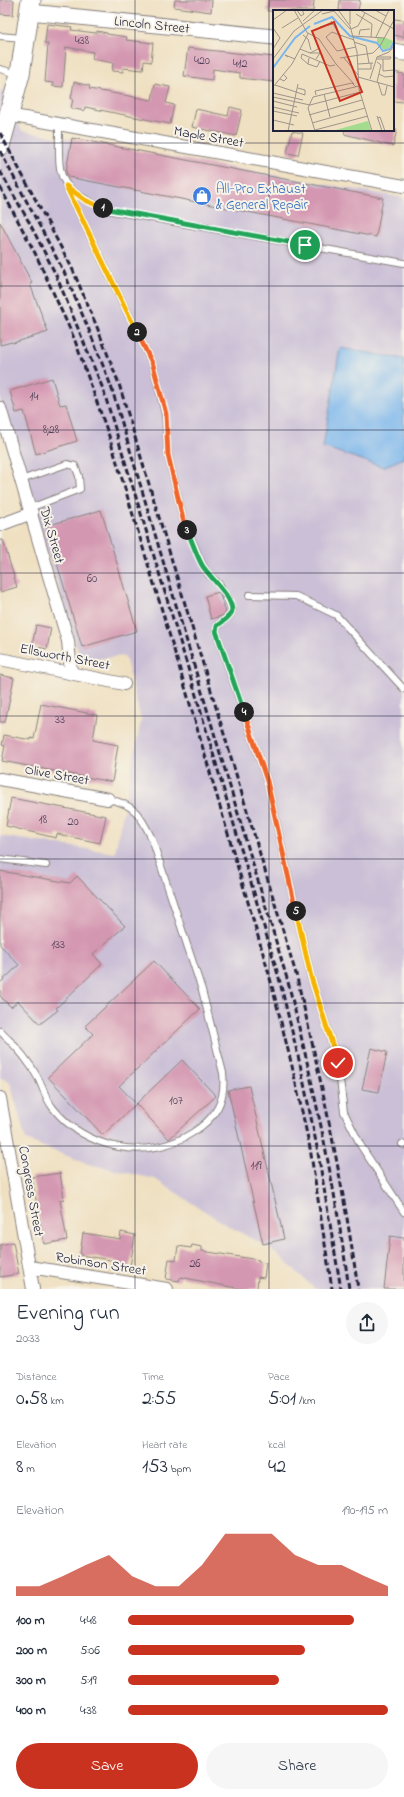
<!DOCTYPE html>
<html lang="en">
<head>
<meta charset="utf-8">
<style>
  body { margin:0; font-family:"Indie Flower",sans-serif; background:#f6f6f7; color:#1f2937; height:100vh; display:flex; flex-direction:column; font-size:15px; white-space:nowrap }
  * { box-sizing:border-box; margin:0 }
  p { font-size:13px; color:#747a83 }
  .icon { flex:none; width:22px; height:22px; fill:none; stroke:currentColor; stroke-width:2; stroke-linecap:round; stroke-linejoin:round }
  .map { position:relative; height:1289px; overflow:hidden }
  .drawer { display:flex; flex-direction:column; background:#fff; flex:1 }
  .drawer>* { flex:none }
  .pin { position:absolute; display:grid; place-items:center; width:34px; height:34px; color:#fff; margin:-17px; border:2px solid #fff; border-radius:50%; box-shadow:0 1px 4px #0007 }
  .km { position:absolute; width:20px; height:20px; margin:-10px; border-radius:50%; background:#222; color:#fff; font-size:11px; line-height:20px; text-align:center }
  .round { display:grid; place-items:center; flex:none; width:42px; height:42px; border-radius:21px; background:#f6f6f7 }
  .head { display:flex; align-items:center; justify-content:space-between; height:68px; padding:0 16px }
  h1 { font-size:22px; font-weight:600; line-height:30px }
  .metrics { display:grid; grid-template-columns:repeat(3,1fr); gap:6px; height:68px; padding:4px 16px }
  .metrics div { display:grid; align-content:center }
  .metrics b { font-size:20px; font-weight:600 }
  .metrics small { font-size:11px; font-weight:400 }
  .metrics p { font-size:11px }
  .chart { height:112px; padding:8px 16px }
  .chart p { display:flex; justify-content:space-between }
  .chart svg { width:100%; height:72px; margin-top:4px; fill:#c8321e; opacity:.7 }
  .button { display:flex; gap:8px; margin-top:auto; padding:8px 16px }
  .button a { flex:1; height:46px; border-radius:24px; background:#c8321e; color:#fff; font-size:16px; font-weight:600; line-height:46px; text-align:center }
  .button a+a { background:#f6f6f7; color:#1f2937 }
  ul { padding:0 16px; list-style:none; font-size:13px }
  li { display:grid; grid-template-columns:64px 48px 1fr; align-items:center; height:30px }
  li i { height:10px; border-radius:5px; background:#c8321e }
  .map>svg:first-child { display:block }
  .industrial { fill:#cabfd6 }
  .water { fill:#7ab6ec; stroke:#4e6c94 }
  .building { fill:#d497b1 }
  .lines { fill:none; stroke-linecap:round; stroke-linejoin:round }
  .service-casing { stroke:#88817e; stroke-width:8 }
  .minor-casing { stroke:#88817e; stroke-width:14 }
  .tertiary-casing { stroke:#88817e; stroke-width:17 }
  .primary-casing { stroke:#88817e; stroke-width:21 }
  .service { stroke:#fff; stroke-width:6 }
  .minor { stroke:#fff; stroke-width:12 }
  .tertiary { stroke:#fff; stroke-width:15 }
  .primary { stroke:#fff; stroke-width:19 }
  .rail { stroke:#22223b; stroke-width:3; stroke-dasharray:6 3; stroke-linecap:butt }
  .split-1-casing { stroke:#fff; stroke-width:8 }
  .split-2-casing { stroke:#fff; stroke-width:8 }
  .split-3-casing { stroke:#fff; stroke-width:8 }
  .split-4-casing { stroke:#fff; stroke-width:8 }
  .split-5-casing { stroke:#fff; stroke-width:8 }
  .split-6-casing { stroke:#fff; stroke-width:8 }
  .split-1 { stroke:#22a559; stroke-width:5 }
  .split-2 { stroke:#f5b400; stroke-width:5 }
  .split-3 { stroke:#f0652b; stroke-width:5 }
  .split-4 { stroke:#22a559; stroke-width:5 }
  .split-5 { stroke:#f0652b; stroke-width:5 }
  .split-6 { stroke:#f5b400; stroke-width:5 }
  .grid { fill:none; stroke:#22223b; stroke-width:1; stroke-opacity:0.55 }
  .labels { text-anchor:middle; stroke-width:4; stroke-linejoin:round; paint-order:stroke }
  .number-label { font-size:12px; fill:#4e3f58 }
  .street-label { font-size:14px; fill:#22223b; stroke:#f7f3e8 }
  .shop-label { font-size:14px; fill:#366cbe; stroke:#f7f3e8; text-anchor:start }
  .inset-river { fill:none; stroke:#7ab6ec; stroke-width:2 }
  .inset-road { fill:none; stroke:#9d948b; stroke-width:1 }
  .view { fill:#c8321e; fill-opacity:0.15; stroke:#c8321e; stroke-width:2 }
  .inset-edge { fill:none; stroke:#22223b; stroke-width:2 }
</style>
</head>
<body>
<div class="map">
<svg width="404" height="1289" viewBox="0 0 404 1289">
  <rect width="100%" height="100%" fill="#f7f3e8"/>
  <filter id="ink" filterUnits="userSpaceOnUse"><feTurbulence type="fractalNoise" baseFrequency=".025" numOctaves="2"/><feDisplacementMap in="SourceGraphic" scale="8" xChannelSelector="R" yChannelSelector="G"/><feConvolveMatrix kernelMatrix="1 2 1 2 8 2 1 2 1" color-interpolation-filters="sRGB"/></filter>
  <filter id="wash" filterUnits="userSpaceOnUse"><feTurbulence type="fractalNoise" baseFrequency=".012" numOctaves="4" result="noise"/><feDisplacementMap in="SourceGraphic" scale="16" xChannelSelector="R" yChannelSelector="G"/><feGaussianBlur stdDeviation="0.9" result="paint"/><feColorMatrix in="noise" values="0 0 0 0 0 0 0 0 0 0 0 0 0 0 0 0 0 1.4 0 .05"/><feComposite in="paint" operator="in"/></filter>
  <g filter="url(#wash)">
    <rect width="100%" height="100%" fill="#efe0c1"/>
    <!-- industrial -->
    <path class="industrial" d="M0,88L22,131L404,198V1289H315L273,1250L223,1223L155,1179L88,1164L26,1140L10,1082L0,1077V836L115,853L141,720L125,656L81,660L0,402Z"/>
    <!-- water -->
    <path class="water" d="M340,348L404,359V458L383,467L323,447Z"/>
    <g id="blocks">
      <!-- building -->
      <path class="building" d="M0,0H14L13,15L0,14Z
        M175,0H212L211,12L174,7Z
        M269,0H314L313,11H267Z
        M340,0H360L358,11H339Z
        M393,19L404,20V37L393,35Z
        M47,24L72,27L71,30L96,33L97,31L107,33V34L127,37L126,40L153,43L151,62L144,61L143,70L123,68V72L112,71L113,63L92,59L93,52L66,47L63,87L52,86L53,83L45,82L48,44L45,43Z
        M188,48L274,57V82L240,78V73L213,69L212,80L184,76Z
        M393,72L404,74V102L393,101Z
        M74,82L90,86L89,89L152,100L155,84L170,87L166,103L174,105L170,124L85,107L84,111L71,108L73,99H71Z
        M230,107L242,110L236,136L192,127L196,109L228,116Z
        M345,130H397L393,146L344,134Z
        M292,131L303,133L298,155L287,153Z
        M72,138L383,198L376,237L68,177L66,171Z
        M0,222L32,283L30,284L48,332L13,343L12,342L0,345Z
        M52,378L60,405L66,404L77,441L36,454L24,411L16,413L10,391Z
        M101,510L137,631L82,647L46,526Z
        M0,540H3L17,587L0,592Z
        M219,592L226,612L222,616L211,619L205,596Z
        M36,625L51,628L47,649L32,646Z
        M0,675L14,678L5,722H0Z
        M41,704L97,715L93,740L118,745L112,782L2,761L5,746L2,745L4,735L31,740V738L34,739Z
        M11,798L106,816L100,843L57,834L56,838L6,826Z
        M0,871L70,883L77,876L125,926L93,954L102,964L56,1008L58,1010L40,1024L18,1001L11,1007L0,996V983L19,965L0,945Z
        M154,961L200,1009L119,1086L136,1104L103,1135L48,1077L93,1034L85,1026Z
        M371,1048L387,1052L379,1092L362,1089Z
        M182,1060L216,1096L169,1139L136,1104Z
        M249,1086L284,1239L263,1244L228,1090Z
        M60,1173L64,1199L60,1200L67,1240L44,1244L32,1177Z
        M121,1232L135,1235L130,1267L116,1265V1261L80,1255L83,1233L120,1239Z
        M390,1236L404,1238V1289H384Z
        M13,1242L19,1274L0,1277V1245Z
        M192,1245L202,1247V1251L259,1260L258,1262L266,1263L264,1278L258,1277L257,1289H241L180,1277L179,1281L166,1279L169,1259L176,1260L178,1246L191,1248Z"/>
    </g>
  </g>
  <g filter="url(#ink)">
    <use href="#blocks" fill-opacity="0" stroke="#88817e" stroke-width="1"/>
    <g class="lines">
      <defs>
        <path id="service" d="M0,36L22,38
          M0,69L18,74
          M59,124C59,179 54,186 107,210L404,263
          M66,186L153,365L165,414L168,455L183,519L202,564L208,574L220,585L230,605L232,611L230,615L217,626L216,631L267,781L311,977L338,1063L344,1112L361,1146L404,1212
          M21,480L67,464L75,466L79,476L80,489L30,508
          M249,595L296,596L336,615L404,689
          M0,859L46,865
          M0,1031C14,1044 29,1061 38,1078C43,1088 46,1099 53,1108C85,1149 147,1162 192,1133C216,1118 226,1101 223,1073L202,990L152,839C141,816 135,804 108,799
          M402,1144L404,1145"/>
        <path id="minor" d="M8,115L404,186
          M0,408L68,641L71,672
          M0,525L32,513
          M0,659L124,684
          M0,779L108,799
          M0,1098L33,1289
          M30,1267L167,1289"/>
        <path id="tertiary" d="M30,12L274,37
          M393,51L404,53"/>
        <path id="primary" d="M0,146L20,74L31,0"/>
      </defs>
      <!-- service casing -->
      <use href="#service" class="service-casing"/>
      <!-- minor casing -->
      <use href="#minor" class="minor-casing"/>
      <!-- tertiary casing -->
      <use href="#tertiary" class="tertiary-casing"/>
      <!-- primary casing -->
      <use href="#primary" class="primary-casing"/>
      <!-- service -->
      <use href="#service" class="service"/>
      <!-- minor -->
      <use href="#minor" class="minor"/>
      <!-- tertiary -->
      <use href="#tertiary" class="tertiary"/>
      <!-- primary -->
      <use href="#primary" class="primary"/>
      <!-- rail -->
      <path class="rail" d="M0,133L72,268L97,327L119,384L296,974C321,1078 343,1183 358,1289
        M0,151L64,272L89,330L111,386L288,982C313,1083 335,1185 349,1289
        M0,171L29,222L56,275L103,389L188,668L279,978L300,1064L317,1147L341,1289
        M0,187L35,253L74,338L109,436L178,663L269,974L292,1066L310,1148L332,1289"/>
    </g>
  </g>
  <g class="lines" filter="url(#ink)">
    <defs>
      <path id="split-1" d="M103,208L305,245"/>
      <path id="split-2" d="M103,208L85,200L66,186L137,332"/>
      <path id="split-3" d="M137,332L153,365L166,414L168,455L183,519L187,530"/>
      <path id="split-4" d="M187,530C192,541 196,554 202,565C209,577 232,595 232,611C231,617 221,622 217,626L216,631L244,712"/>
      <path id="split-5" d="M244,712L267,781L296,911"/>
      <path id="split-6" d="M296,911L311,977L338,1063"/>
    </defs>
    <!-- split-1 casing -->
    <use href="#split-1" class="split-1-casing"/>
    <!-- split-2 casing -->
    <use href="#split-2" class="split-2-casing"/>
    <!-- split-3 casing -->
    <use href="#split-3" class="split-3-casing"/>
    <!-- split-4 casing -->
    <use href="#split-4" class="split-4-casing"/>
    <!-- split-5 casing -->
    <use href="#split-5" class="split-5-casing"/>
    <!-- split-6 casing -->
    <use href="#split-6" class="split-6-casing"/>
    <!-- split-1 -->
    <use href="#split-1" class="split-1"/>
    <!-- split-2 -->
    <use href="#split-2" class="split-2"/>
    <!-- split-3 -->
    <use href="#split-3" class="split-3"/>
    <!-- split-4 -->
    <use href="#split-4" class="split-4"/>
    <!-- split-5 -->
    <use href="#split-5" class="split-5"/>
    <!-- split-6 -->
    <use href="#split-6" class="split-6"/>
  </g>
  <!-- grid -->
  <path class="grid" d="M135,0V1289M269,0V1289M0,143H404M0,286H404M0,430H404M0,573H404M0,716H404M0,859H404M0,1003H404M0,1146H404"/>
  <!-- icons -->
  <defs>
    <symbol id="shop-disc" viewBox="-11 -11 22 22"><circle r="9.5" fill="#3f7fe0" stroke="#f7f3e8"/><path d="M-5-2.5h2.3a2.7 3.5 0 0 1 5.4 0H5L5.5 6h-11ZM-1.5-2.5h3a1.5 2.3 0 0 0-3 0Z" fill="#fff"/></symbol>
  </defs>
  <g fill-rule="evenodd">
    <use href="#shop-disc" x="191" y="185" width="22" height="22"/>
  </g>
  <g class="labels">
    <!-- number labels -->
    <g class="number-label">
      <text x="82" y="44">438</text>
      <text x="202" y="64">420</text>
      <text x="240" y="67">412</text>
      <text x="34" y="400">14</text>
      <text x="51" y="433">8;28</text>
      <text x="92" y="582">60</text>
      <text x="60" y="723">33</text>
      <text x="43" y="823">18</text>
      <text x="73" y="825">20</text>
      <text x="58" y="948">133</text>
      <text x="176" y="1104">107</text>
      <text x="256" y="1169">119</text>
      <text x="195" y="1267">26</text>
    </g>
    <!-- street labels -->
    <g class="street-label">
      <text transform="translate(152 24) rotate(6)" y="5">Lincoln Street</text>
      <text transform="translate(209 136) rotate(10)" y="5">Maple Street</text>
      <text transform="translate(53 535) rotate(74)" y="5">Dix Street</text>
      <text transform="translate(65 656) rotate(11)" y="5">Ellsworth Street</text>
      <text transform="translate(57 774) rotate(10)" y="5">Olive Street</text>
      <text transform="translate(32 1191) rotate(80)" y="5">Congress Street</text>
      <text transform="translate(101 1263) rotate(9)" y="5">Robinson Street</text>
    </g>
    <!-- shop labels -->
    <g class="shop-label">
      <text x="216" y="193">All-Pro Exhaust<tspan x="216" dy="16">&amp; General Repair</tspan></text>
    </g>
  </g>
  <!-- overview -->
  <g transform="translate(273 10)">
    <rect width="121" height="121" fill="#efe0c1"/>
    <path d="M104,28H113L120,31L116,38L111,40L104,32ZM95,111L98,121H59Z" fill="#a3dc8e"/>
    <path class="inset-river" d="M41,14L59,7L77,26L104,33L110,41L117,39L121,32M0,58L22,28L37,16"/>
    <path class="inset-road" d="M24,0L28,6L31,4L29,0M87,0L121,19M102,0L113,6M66,1L77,16L84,42L86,79L99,121M49,4L61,1L77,19M83,4L99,14L98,27M0,10L14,0M30,11L42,0M58,11L67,25L81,30M77,14V0M47,17L60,14M0,18L7,28L0,39M9,18L25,8M78,19L85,16L92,3M35,23L46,29L63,54L81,74M30,25L35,29L38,40M86,25L87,20L97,19M69,26L59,22L53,27L64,41L83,37M79,26L112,28M103,27L116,0M81,32L93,36L96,53M27,39L37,43L45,39M37,43H47L43,49M29,44L57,56L62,55M29,44L28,48L35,54L36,48M15,47L12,45L22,49M104,47H118L117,49M67,48L100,43L107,36L121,10M71,48L85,65M0,49L21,21L50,0M103,49H117M110,49V61L121,60M35,54L44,57L47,51M85,54L100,53M85,59H98V53M106,64L112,67L121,66M85,67L121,77M7,69L11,71L14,68L10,64M97,69L104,47L116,42L121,36M104,72L108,55L104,52M105,72L109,85H112L114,76M2,75L32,85M0,77L19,54L35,24L21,0M25,78L32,80V85M0,83L30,90M51,84L57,107M43,85L42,81L61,77L79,73L83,77M0,87L37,95L87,82M0,91L24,97M0,97L26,103M0,101L24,106M36,105L89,90M104,106L109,121M105,108L107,107L112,121M0,110L21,115M39,113L92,98M42,120L95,106M15,121L25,74M42,121L35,98L40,87L86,76"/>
    <path class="view" d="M61,12L89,82L67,91L39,21Z"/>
    <rect width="121" height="121" class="inset-edge"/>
  </g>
</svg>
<div class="pin" style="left:305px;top:245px;background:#1e9e55"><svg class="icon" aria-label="arrive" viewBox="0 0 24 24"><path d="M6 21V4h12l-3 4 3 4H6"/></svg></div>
<div class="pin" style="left:338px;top:1063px;background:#d93025"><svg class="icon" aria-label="check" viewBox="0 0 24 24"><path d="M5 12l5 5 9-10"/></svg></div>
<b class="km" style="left:103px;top:208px">1</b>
<b class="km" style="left:137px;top:332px">2</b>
<b class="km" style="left:187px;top:530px">3</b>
<b class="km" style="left:244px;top:712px">4</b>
<b class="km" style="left:296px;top:911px">5</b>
</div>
<section class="drawer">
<div class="head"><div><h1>Evening run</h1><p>20:33</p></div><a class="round"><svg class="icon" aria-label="share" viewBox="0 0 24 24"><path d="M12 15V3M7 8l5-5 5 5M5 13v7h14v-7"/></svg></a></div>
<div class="metrics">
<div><p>Distance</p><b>0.58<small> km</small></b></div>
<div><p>Time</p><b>2:55</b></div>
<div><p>Pace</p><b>5:01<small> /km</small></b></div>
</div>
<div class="metrics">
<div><p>Elevation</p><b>8<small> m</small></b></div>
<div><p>Heart rate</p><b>153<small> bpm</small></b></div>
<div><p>kcal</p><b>42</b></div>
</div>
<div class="chart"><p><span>Elevation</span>190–195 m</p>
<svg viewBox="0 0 160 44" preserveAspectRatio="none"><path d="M0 44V38L10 38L20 32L30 25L40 19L50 32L60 38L70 38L80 25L90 6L100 6L110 6L120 19L130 25L140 25L150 32L160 38V44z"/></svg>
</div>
<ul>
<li><b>100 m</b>4:48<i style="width:87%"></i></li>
<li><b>200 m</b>5:06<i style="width:68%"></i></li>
<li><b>300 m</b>5:19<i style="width:58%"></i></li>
<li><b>400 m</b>4:38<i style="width:100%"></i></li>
</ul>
<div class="button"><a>Save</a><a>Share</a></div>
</section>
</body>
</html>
